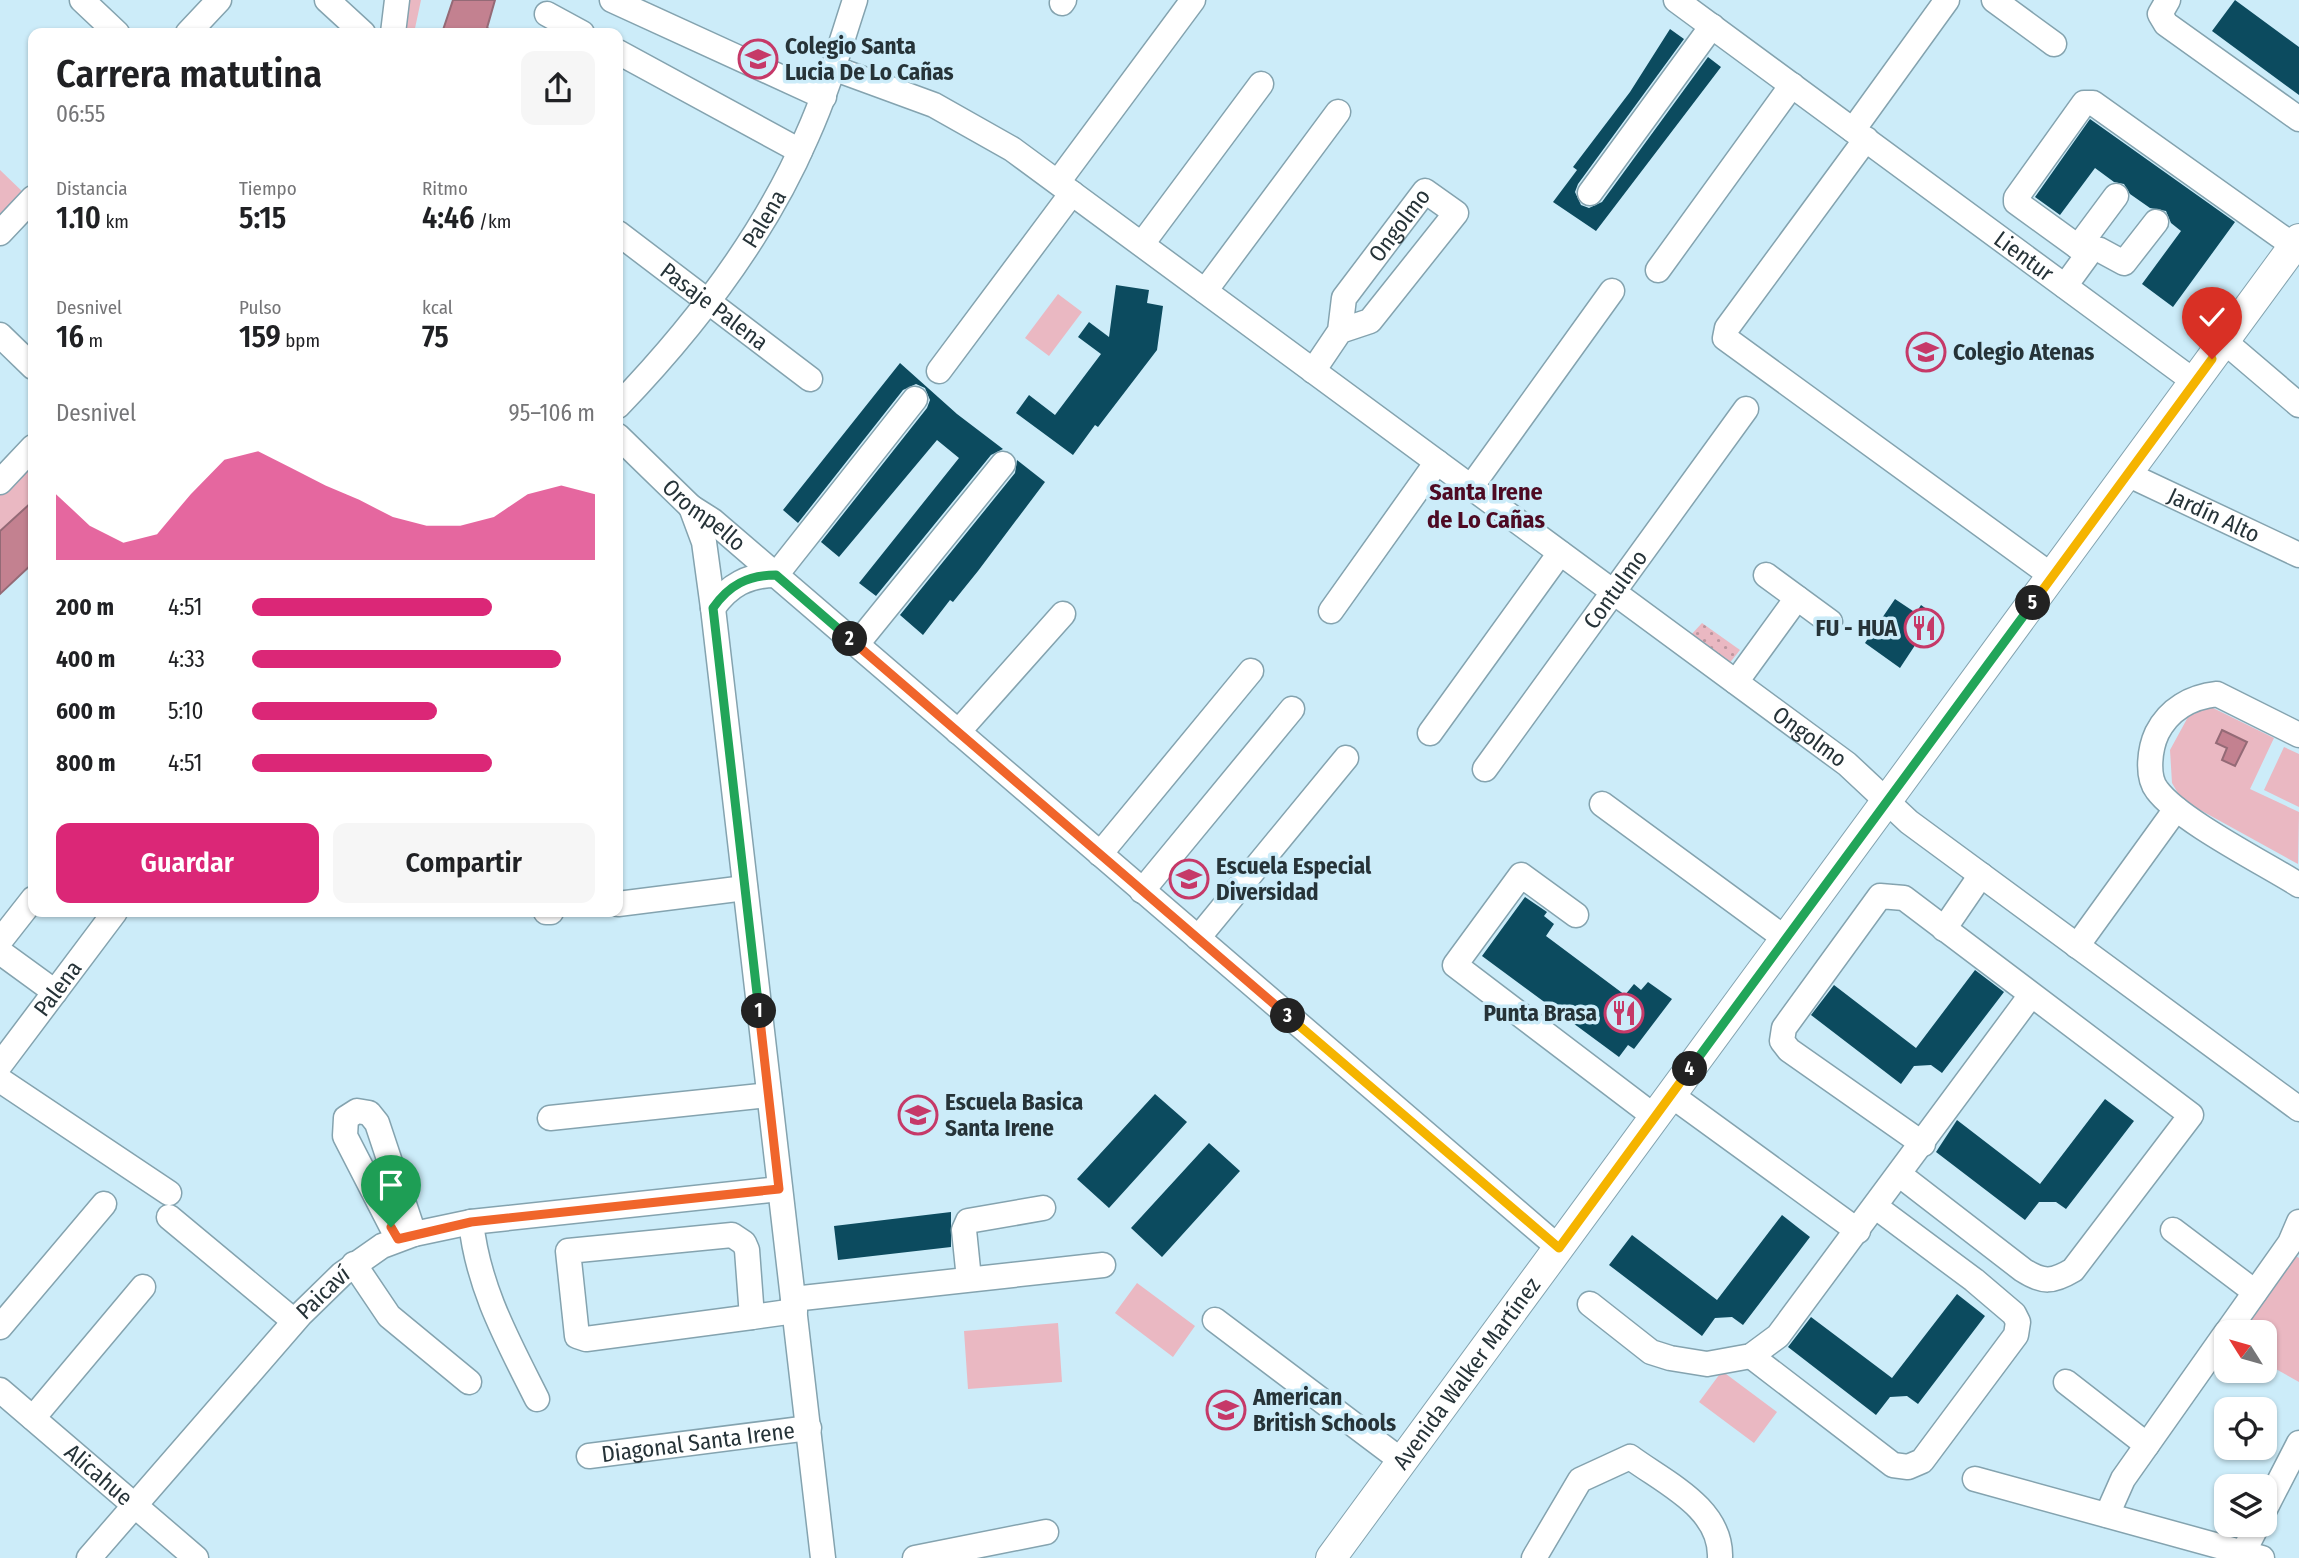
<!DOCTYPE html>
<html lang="es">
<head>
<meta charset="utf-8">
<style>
  body { margin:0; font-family:"Fira Sans Condensed",sans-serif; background:#f6f6f6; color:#202124; height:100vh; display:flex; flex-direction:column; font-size:26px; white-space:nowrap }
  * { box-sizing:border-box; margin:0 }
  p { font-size:23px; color:#757577 }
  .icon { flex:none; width:38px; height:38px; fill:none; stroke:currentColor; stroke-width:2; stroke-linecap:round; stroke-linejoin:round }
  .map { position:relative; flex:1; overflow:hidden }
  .panel { position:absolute; left:28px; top:28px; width:595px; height:889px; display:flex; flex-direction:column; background:#fff; border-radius:14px; box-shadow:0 2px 5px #0004 }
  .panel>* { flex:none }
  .needle { width:46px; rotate:307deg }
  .fabs { position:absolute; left:2214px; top:1320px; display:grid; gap:14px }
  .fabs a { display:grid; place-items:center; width:63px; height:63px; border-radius:14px; background:#fff; box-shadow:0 2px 5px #0004; font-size:35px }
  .pin { position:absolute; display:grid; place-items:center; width:60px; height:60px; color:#fff; margin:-72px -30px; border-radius:50% 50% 50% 0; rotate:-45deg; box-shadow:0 0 7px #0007 }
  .pin .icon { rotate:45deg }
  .km { position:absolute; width:35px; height:35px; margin:-18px; border-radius:50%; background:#222; color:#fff; font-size:19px; line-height:35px; text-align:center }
  .round { display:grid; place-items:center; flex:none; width:74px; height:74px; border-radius:14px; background:#f6f6f6 }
  .overview { display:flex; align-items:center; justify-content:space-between; height:119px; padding:0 28px }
  h1 { font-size:38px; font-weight:600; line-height:52px }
  .figures { display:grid; grid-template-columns:repeat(3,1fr); gap:10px; height:119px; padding:7px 28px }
  .figures div { display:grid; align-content:center }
  .figures b { font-size:30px; font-weight:600 }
  .figures small { font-size:19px; font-weight:400 }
  .figures p { font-size:19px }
  .chart { height:196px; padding:14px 28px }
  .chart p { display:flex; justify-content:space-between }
  .chart svg { width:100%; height:126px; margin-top:7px; fill:#db2777; opacity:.7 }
  .primary-button { display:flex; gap:14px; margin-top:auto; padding:14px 28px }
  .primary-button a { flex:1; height:80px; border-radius:14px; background:#db2777; color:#fff; font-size:28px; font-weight:600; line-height:80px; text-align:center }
  .primary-button a+a { background:#f6f6f6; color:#202124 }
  ul { padding:0 28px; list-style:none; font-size:23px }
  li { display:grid; grid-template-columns:112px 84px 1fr; align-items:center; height:52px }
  li i { height:18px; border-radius:9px; background:#db2777 }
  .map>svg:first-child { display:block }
  .green { fill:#eab8c2 }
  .garden { fill:url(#garden-dots) }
  .water { fill:#c38190; stroke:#946a76; stroke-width:2 }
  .building { fill:#0c4b5f }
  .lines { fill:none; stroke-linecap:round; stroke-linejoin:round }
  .minor-casing { stroke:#84a3af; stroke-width:27 }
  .major-casing { stroke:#84a3af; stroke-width:32 }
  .minor { stroke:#fff; stroke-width:24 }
  .major { stroke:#fff; stroke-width:30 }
  .split-1-casing { stroke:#fff; stroke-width:14 }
  .split-2-casing { stroke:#fff; stroke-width:14 }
  .split-3-casing { stroke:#fff; stroke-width:14 }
  .split-4-casing { stroke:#fff; stroke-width:14 }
  .split-5-casing { stroke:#fff; stroke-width:14 }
  .split-6-casing { stroke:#fff; stroke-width:14 }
  .split-1 { stroke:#f0652b; stroke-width:9 }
  .split-2 { stroke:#22a559; stroke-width:9 }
  .split-3 { stroke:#f0652b; stroke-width:9 }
  .split-4 { stroke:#f5b400; stroke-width:9 }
  .split-5 { stroke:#22a559; stroke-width:9 }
  .split-6 { stroke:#f5b400; stroke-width:9 }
  .labels { text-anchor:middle; stroke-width:7; stroke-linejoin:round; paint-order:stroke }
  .poi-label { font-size:23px; font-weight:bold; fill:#263338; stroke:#ccecf9; text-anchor:start }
  .street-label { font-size:23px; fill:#263338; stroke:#ccecf9 }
  .neighbourhood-label { font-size:24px; font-weight:bold; fill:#4e0a23; stroke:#ccecf9 }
</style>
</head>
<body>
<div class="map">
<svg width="2299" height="1558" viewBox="0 0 2299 1558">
  <defs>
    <pattern id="garden-dots" width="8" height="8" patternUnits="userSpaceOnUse" patternTransform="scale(1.75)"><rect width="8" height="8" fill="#eab8c2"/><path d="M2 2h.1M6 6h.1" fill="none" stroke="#bd969f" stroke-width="1.8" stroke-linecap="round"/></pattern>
  </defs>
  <rect width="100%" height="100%" fill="#ccecf9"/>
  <!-- green -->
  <path class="green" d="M409,0H421L414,33H403Z
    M0,170L26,195L0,222Z
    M1058,294L1082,312L1049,356L1025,338Z
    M33,461V501L0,531V495Z
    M2209,706L2274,738L2250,789L2299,812L2298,864L2182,800L2172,783L2170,750L2188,717Z
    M2284,747L2299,754V807L2264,790Z
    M2296,1256L2299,1258V1382L2265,1363L2264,1332H2242Z
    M1137,1283L1195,1326L1173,1357L1115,1313Z
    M1058,1323L1062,1382L968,1389L964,1331Z
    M1722,1371L1777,1412L1754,1443L1699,1402Z"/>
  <!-- garden -->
  <path class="garden" d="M1702,623L1740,650L1728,665L1690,636Z"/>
  <!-- water -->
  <path class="water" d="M453,0H495L487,28L497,33H442Z
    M33,501V563L0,594V531Z
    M2222,730L2247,742L2235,766L2222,760L2227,748L2216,743Z"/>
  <!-- building -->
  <path class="building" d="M2235,0L2299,47V95L2212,31Z
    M1670,29L1684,39L1578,184L1575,192L1581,205L1589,208L1602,202L1708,57L1721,67L1596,231L1553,202L1577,170L1573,167L1630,92Z
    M2090,119L2235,222L2173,307L2142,284L2181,231L2171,223L2166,211L2150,208L2130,194L2124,184L2114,182L2095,168L2060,215L2035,197Z
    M1116,285L1149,290L1147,303L1163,306L1157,350L1098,427L1095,425L1073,455L1016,413L1029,395L1055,415L1101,354L1078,337L1089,322L1109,337Z
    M900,363L957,414L1003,449L991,455L876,596L859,583L959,458L937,440L839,557L821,542L927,408L930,400L925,388L916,384L903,390L798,523L783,510Z
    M1017,460L1045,482L978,571L953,602L950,600L923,635L900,615L1015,473Z
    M1895,599L1916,613L1921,605L1935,615L1900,668L1865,643Z
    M1525,897L1547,912L1544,916L1554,924L1546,936L1625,995L1634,984L1641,990L1648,982L1672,999L1634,1049L1628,1045L1619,1057L1482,956Z
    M1975,970L2004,992L1942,1073L1931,1065L1914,1066L1901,1084L1811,1015L1834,985L1916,1048Z
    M1155,1094L1187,1122L1109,1208L1077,1179Z
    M2105,1099L2134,1121L2066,1209L2056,1202H2039L2025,1220L1936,1152L1957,1120L2040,1184Z
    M1209,1143L1240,1171L1162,1257L1131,1228Z
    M951,1212V1247L838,1260L834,1226Z
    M1782,1215L1810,1237L1743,1325L1732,1317L1715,1318L1702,1336L1609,1265L1632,1235L1717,1300Z
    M1957,1294L1985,1316L1918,1404L1907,1396L1890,1397L1876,1415L1788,1347L1811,1317L1892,1378Z"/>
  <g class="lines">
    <defs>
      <g id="minor">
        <path d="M82,0L117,33"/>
        <path d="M327,0L363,33"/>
        <path d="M612,0L824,97"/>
        <path id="s1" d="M1676,0L2195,382"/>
        <path d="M1994,0L2054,44"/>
        <path d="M2168,0L2160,14L2166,24L2299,119"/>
        <path d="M1062,3L1064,0"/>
        <path d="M547,14L582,33"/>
        <path d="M188,33L219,0"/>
        <path d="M393,33L397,0"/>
        <path d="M618,52L800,151"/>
        <path id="s2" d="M833,68L934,105L1012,149L1847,764L1909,822L2299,1109"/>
        <path d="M1853,130L1947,0"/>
        <path d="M1866,139L1727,328L1725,338L2052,576"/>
        <path d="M1058,182L1193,0"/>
        <path d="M1590,193L1712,26"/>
        <path d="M2156,222L2124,263L2100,250L2078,247L2016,202V198L2084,103H2093L2294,246"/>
        <path d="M0,233L33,198"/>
        <path id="s3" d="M618,233L810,379"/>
        <path d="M1142,244L1261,84"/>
        <path d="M2078,247L2116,196"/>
        <path d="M1658,270L1792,85"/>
        <path d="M2065,286L2092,249"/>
        <path d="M1205,291L1338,112"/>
        <path d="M0,335L33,367"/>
        <path d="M2224,341L2299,405"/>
        <path d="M939,371L1072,193"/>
        <path id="s4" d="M1313,371L1340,331L1344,298L1425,191L1456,213L1370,321L1340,331"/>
        <path id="s5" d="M618,406C693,328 764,236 807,136C827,92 840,46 855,0"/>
        <path id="s6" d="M618,436L691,507L713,521L1559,1248"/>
        <path id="s7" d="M2127,474L2299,555"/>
        <path d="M0,482L33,447"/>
        <path d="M1471,487L1612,291"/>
        <path d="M691,507L704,542L713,608L823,1558"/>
        <path d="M776,575L915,399"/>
        <path d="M1766,575L1830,622"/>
        <path d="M713,608C729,585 748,575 776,575"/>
        <path d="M1331,611L1437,462"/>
        <path d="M857,644L1003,464"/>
        <path d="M1736,682L1797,598"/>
        <path d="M958,732L1063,614"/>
        <path d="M1430,733L1560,553"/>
        <path d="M2299,735L2217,694C2191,697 2169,709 2157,733C2150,748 2146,776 2157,790C2179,820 2264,863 2299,885"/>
        <path id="s8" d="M1485,769L1746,409"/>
        <path d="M1602,804L1786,939"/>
        <path d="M1100,854L1251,671"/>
        <path d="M1142,891L1292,709"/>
        <path d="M618,904L745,888"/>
        <path d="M546,912H551"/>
        <path d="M1576,915L1521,875L1455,965L1655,1117"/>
        <path d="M1944,929L1981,875"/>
        <path d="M1198,938L1346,758"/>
        <path d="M0,941L33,899"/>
        <path d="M2077,946L2176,809"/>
        <path d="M0,952L55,992"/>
        <path id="s9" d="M0,1065L115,912"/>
        <path d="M0,1080L169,1193"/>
        <path d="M1671,1095L1858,1231"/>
        <path d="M550,1118L769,1095"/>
        <path d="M1900,1175L2023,1270C2043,1283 2053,1282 2073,1270L2191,1115L1904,898L1880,896L1784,1028L1782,1041L1789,1050L1923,1144"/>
        <path d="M169,1217L294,1321"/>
        <path d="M471,1222C478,1288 508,1341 537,1399"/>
        <path d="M2173,1230L2255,1292"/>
        <path d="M732,1235L744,1243L747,1250L752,1317L586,1339L577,1336L568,1251Z"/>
        <path d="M398,1239L345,1136L346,1118L357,1111L369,1113L377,1123L414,1234"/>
        <path d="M354,1264L389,1316L469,1382"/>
        <path d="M969,1279L964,1230L968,1221L1043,1208"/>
        <path d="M793,1299L1103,1265"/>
        <path d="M1590,1304L1651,1352L1670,1358L1707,1364L1751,1356L1778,1336L2031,995"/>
        <path d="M752,1317L795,1311"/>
        <path d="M1215,1320L1402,1461"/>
        <path d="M0,1327L104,1204"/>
        <path d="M2227,1332L2290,1243L2299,1222"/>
        <path d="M1751,1356L1893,1465L1908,1467L1922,1461L2016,1335L2018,1322L2014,1314L1974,1280L1876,1207"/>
        <path d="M2066,1382L2147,1445"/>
        <path id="s10" d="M0,1390L196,1558"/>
        <path d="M33,1418L143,1287"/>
        <path id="s11" d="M589,1456L809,1428"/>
        <path d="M1975,1479L2262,1558"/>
        <path d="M2264,1511L2299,1443"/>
        <path d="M2107,1515L2123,1479L2226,1333"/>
        <path d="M2243,1553L2258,1524"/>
        <path id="s12" d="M89,1558L301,1314L342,1274L382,1246L414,1234L471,1222L779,1189"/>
        <path d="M915,1558L1046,1532"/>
        <path d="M1534,1558L1580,1480L1630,1457C1665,1483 1722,1508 1720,1558"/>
      </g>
      <g id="major">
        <path id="s13" d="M1331,1558L2299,239"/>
      </g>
    </defs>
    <!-- minor casing -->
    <use href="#minor" class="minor-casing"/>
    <!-- major casing -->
    <use href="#major" class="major-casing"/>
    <!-- minor -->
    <use href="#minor" class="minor"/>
    <!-- major -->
    <use href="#major" class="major"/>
  </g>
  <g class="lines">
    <defs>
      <path id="split-1" d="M391,1227L398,1239L471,1222L779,1189L759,1011"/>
      <path id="split-2" d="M759,1011L713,608C729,585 748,575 776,575L850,639"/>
      <path id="split-3" d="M850,639L1288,1016"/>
      <path id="split-4" d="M1288,1016L1559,1248L1690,1069"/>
      <path id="split-5" d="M1690,1069L2033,603"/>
      <path id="split-6" d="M2033,603L2212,359"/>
    </defs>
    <!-- split-1 casing -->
    <use href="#split-1" class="split-1-casing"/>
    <!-- split-2 casing -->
    <use href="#split-2" class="split-2-casing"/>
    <!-- split-3 casing -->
    <use href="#split-3" class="split-3-casing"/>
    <!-- split-4 casing -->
    <use href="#split-4" class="split-4-casing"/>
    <!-- split-5 casing -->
    <use href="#split-5" class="split-5-casing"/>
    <!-- split-6 casing -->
    <use href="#split-6" class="split-6-casing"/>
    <!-- split-1 -->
    <use href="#split-1" class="split-1"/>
    <!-- split-2 -->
    <use href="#split-2" class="split-2"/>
    <!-- split-3 -->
    <use href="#split-3" class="split-3"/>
    <!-- split-4 -->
    <use href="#split-4" class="split-4"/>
    <!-- split-5 -->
    <use href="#split-5" class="split-5"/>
    <!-- split-6 -->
    <use href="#split-6" class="split-6"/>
  </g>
  <!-- icons -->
  <defs>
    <symbol id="school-ring" viewBox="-11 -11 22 22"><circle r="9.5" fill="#ccecf9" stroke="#c63968" stroke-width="1.5"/><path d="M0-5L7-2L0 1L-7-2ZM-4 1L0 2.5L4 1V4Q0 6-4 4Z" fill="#c63968"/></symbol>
    <symbol id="restaurant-ring" viewBox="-11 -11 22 22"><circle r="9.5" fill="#ccecf9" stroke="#c63968" stroke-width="1.5"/><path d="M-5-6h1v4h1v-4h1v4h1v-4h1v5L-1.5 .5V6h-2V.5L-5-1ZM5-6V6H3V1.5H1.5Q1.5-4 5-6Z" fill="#c63968"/></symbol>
  </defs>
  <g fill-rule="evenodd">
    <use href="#school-ring" x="736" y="37" width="44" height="44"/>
    <use href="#school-ring" x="1904" y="330" width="44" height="44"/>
    <use href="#restaurant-ring" x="1902" y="606" width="44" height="44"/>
    <use href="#school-ring" x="1167" y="857" width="44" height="44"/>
    <use href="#restaurant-ring" x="1602" y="991" width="44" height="44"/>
    <use href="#school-ring" x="896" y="1093" width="44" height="44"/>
    <use href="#school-ring" x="1204" y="1388" width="44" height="44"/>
  </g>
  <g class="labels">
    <!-- poi labels -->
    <g class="poi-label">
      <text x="785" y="54">Colegio Santa<tspan x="785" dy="26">Lucia De Lo Cañas</tspan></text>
      <text x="1953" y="360">Colegio Atenas</text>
      <text x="1897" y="636" text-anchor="end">FU - HUA</text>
      <text x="1216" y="874">Escuela Especial<tspan x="1216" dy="26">Diversidad</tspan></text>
      <text x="1597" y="1021" text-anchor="end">Punta Brasa</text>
      <text x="945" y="1110">Escuela Basica<tspan x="945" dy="26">Santa Irene</tspan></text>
      <text x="1253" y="1405">American<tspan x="1253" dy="26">British Schools</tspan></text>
    </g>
    <!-- street labels -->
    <g class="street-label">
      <text dy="8" stroke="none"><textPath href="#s5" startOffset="238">Palena</textPath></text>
      <text dy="8" stroke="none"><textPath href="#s4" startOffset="173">Ongolmo</textPath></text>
      <text dy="8" stroke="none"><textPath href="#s1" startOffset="432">Lientur</textPath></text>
      <text dy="8" stroke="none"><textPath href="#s3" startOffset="121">Pasaje Palena</textPath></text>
      <text dy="8" stroke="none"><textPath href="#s6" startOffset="117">Orompello</textPath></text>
      <text dy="8" stroke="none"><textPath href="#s7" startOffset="96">Jardín Alto</textPath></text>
      <text dy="8" stroke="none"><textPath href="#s8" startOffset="222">Contulmo</textPath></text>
      <text dy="8" stroke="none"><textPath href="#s2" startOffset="1188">Ongolmo</textPath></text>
      <text dy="8" stroke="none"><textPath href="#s9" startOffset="96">Palena</textPath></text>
      <text dy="8" stroke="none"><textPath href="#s12" startOffset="354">Paicaví</textPath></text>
      <text dy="8" stroke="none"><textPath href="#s13" startOffset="229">Avenida Walker Martínez</textPath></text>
      <text dy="8" stroke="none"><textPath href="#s11" startOffset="110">Diagonal Santa Irene</textPath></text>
      <text dy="8" stroke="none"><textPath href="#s10" startOffset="130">Alicahue</textPath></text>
    </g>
    <!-- neighbourhood labels -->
    <g class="neighbourhood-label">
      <text x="1486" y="500">Santa Irene<tspan x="1486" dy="28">de Lo Cañas</tspan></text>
    </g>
  </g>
</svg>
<div class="fabs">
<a><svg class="needle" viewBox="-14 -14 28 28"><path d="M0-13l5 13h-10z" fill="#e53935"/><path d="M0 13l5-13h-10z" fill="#757577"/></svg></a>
<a><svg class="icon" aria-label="locate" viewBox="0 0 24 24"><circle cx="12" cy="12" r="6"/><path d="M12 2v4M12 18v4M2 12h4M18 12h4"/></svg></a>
<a><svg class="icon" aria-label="layers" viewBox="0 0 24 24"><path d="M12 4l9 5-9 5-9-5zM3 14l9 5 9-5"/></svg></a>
</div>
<div class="pin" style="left:391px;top:1227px;background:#1e9e55"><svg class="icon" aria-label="arrive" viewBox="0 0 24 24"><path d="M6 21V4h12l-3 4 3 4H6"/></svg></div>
<div class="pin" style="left:2212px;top:359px;background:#d93025"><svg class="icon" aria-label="check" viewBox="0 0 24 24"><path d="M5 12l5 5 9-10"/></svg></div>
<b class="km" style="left:759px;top:1011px">1</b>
<b class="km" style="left:850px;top:639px">2</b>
<b class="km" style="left:1288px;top:1016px">3</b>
<b class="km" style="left:1690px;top:1069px">4</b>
<b class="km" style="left:2033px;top:603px">5</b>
<section class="panel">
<div class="overview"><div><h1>Carrera matutina</h1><p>06:55</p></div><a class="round"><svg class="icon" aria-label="share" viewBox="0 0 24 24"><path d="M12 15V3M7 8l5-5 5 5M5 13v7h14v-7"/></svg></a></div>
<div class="figures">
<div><p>Distancia</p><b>1.10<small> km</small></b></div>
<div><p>Tiempo</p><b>5:15</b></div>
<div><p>Ritmo</p><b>4:46<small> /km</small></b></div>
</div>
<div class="figures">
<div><p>Desnivel</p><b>16<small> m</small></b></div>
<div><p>Pulso</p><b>159<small> bpm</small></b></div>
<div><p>kcal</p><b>75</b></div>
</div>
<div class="chart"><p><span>Desnivel</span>95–106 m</p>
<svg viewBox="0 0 160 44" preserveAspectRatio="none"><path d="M0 44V21L10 32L20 38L30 35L40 21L50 9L60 6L70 12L80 18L90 23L100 29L110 32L120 32L130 29L140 21L150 18L160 21V44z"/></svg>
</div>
<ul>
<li><b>200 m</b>4:51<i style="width:70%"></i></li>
<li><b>400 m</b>4:33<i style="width:90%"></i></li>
<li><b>600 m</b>5:10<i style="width:54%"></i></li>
<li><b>800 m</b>4:51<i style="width:70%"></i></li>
</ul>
<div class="primary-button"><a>Guardar</a><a>Compartir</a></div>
</section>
</div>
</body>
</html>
